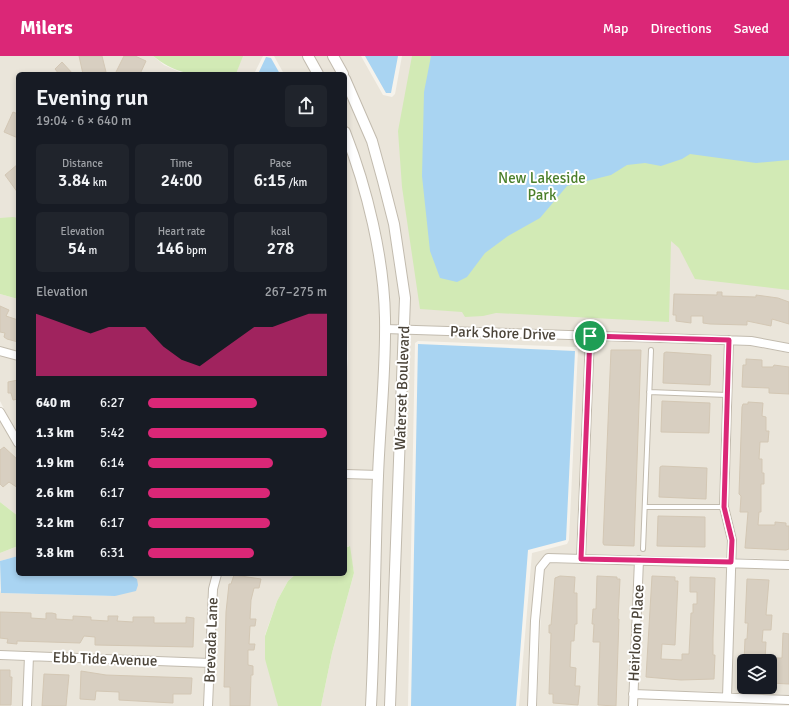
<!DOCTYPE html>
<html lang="en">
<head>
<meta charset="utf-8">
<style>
  body { margin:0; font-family:Signika,sans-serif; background:#20242c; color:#f1f3f6; height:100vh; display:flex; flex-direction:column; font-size:15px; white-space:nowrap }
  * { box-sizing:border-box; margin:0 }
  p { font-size:13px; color:#9ea1a6 }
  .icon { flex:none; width:22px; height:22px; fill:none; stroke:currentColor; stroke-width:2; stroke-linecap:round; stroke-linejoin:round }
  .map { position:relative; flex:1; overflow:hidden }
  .panel { position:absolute; left:16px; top:16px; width:331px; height:504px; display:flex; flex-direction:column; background:#171b24; border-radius:6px; box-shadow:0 2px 6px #0003 }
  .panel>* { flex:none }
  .controls { position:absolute; left:737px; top:598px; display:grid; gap:8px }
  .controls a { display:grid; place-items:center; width:40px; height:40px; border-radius:6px; background:#171b24; box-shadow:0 2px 6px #0003; font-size:20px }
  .pin { position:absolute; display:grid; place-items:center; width:34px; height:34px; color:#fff; margin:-17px; border:2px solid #fff; border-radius:50%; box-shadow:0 1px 4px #0007 }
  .round { display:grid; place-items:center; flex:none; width:42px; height:42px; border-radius:6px; background:#20242c }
  .headline { display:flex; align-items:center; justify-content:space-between; height:68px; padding:0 20px }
  h1 { font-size:22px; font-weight:600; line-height:30px }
  .stats { display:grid; grid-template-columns:repeat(3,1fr); gap:6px; height:68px; padding:4px 20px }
  .stats div { display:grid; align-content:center; border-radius:6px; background:#20242c; text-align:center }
  .stats b { font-size:17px; font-weight:600 }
  .stats small { font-size:11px; font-weight:400 }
  .stats p { font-size:11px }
  .chart { height:112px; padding:8px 20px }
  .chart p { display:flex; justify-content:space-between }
  .chart svg { width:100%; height:72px; margin-top:4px; fill:#db2777; opacity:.7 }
  ul { padding:0 20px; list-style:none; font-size:13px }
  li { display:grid; grid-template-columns:64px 48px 1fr; align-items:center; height:30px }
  li i { height:10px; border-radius:5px; background:#db2777 }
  header { display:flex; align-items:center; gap:24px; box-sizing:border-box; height:56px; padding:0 20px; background:#db2777; color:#fff }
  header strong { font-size:19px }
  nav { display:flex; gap:22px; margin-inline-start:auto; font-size:14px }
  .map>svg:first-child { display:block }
  .residential { fill:#eae5da; fill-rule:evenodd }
  .green { fill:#d2eab5 }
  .water { fill:#a9d4f2 }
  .building { fill:#d8cfc1; stroke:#d3c7b4 }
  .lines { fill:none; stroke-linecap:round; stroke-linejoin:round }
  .service-casing { stroke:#c2bbae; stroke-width:6 }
  .minor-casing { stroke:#c2bbae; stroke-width:10 }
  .tertiary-casing { stroke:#c2bbae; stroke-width:12 }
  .service { stroke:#fff; stroke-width:4 }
  .minor { stroke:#fff; stroke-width:8 }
  .tertiary { stroke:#fff; stroke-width:10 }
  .route-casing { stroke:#fff; stroke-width:8 }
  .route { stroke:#db2777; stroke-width:5 }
  .labels { text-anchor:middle; stroke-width:4; stroke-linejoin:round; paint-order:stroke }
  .park-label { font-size:15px; fill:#4a7f2a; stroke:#fff }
  .street-label { font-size:15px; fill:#4b4439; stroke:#fff }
</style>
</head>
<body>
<header>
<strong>Milers</strong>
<nav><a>Map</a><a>Directions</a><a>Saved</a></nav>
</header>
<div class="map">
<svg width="789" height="650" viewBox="0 0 789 650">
  <rect width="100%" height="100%" fill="#f6f3ec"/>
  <!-- residential -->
  <path class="residential" d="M0,0H153L164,9L184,18H18V162H0Z
    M242,0H263L254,18H236Z
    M274,0H303L313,18H284Z
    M312,0H328L339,18H323Z
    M338,0H361L383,39L392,41L395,38L402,0H428L611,123L757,111L789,225V288L751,281L409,269L375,84L346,15Z
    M345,33L368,87L390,169L401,242V269H389L355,91L345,66Z
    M345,87L361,133L369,171L377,220L381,261L374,414H345V341L348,303L345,215Z
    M0,238L18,243V296L0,290Z
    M389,278H400L386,650H375L382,420Z
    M408,278L586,284L577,498H548L536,511L531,565L528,650H519L532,497L567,488L569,484L578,293L577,291L418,285L415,287L408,650H394Z
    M594,285L725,289L720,451L728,484L727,502L585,499Z
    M733,289L751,290L789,297V504L735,502L736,483L729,451Z
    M0,299L18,305V380L0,345Z
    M0,365L18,393V460L0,446Z
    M363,422L373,423L367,650H321L332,597L354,517L349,490L345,492V423Z
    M18,490V500L0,505V497Z
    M550,507L635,509L629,650H537L542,531L543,514Z
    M643,509L727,510L723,636L637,634Z
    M735,511L789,513V639L731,637ZM744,605H770V631H744Z
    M129,518H213L209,532L206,602L0,595V534L1,537L115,540L137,523Z
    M222,518H296L288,525L277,545L265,579L278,650H212L217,534Z
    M0,604L25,605L23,650H0Z
    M33,605L206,611L204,650H31Z"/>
  <!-- green -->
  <path class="green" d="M153,0H243L236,18C200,18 183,23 153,0Z
    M412,0H789V234L695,223L679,192L671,185L669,266L496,257L483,260L465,261L462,256L420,253L402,131L398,75Z
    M13,161L18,162V243L0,238V162Z
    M0,446L18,460V490L0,497Z
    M350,490L354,517L332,597L321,650H278L265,603V580L277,545L288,525L296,518H345V492Z"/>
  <!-- water -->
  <path class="water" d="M365,0H398L391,37H386Z
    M431,0H789V104L756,107L690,98L682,103L661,110L645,107L627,109L611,119L567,130L540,162L508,180L485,197L467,221L457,226L440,222L430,195L422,120L424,36Z
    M266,1L271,2L280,18H258Z
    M418,288L575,295L566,484L528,494L516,650H411Z
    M18,500V518H129L137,523L138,529L136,535L115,540L1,537L0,505Z"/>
  <!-- building -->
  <path class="building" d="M79,0H102L106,16L83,18Z
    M124,0H135L146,5L140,18H115Z
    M62,6L73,18H59L55,13Z
    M13,56L18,58V82L4,76Z
    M18,108V137L5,119Z
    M717,236H722V240L756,241V239L778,242L789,246V268L772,263L771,270L747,265V269L710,268L703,267V260H691V267L676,265V259H673L674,238L717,239Z
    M0,250L9,254L6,260L18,264V286L7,283L4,281L5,277L0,276Z
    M611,294H641L634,490L604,489L603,487Z
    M666,296L711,299L710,329L663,327L664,297Z
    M746,303L762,304V311H773L774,309L789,311V338L769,337V332L742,331L743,309H746Z
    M18,324V343L13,344L11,337H8V326Z
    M662,345L710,347L709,377L661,376Z
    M748,346L763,347L762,360L766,361V375H769L768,386H760L759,403H762V417H764V428H761V456H759L758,469H775V466L786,467V470H789V493L786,494L745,492L748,456H740L741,440L739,438L742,351L743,348H748Z
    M4,391L18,404V432L9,426L3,431L0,428V394Z
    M662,410L707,412L706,443L659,441L660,411Z
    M658,460L705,461V491L657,490Z
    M234,519L261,523L259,532H254L251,544L250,563H256L255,570H250L249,588H255L254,594H248V609L253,610V619H251L250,650H230V631H224L226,556L229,528H231Z
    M560,520L575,521L574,537H577V568H575L574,585H571L570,611L576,612L575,630H580L578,649L553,647V638H549L551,577H549V569H551L555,522Z
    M597,520L617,521V523H620L618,563H619L616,650L598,649L600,586H593L594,568H592L593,553H596Z
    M652,520L675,521V525H678L675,589L662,588L661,603L682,604V598H689L691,557H693V548H697V536H690V521L715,522L713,582V599H715L714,623L681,624L646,621Z
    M747,523L769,524L766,559H772L771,574H763L762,586H766L765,605H744L745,583H747L748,567H745Z
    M0,556L31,557V562L46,563V557H52L56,558V563L73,564V560L91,561V564L108,565V560H118L117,565L133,566V561H154V567H186V561L194,562L193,591L95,589V581L84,580L80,587L17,585V588L7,587L8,583L0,582Z
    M783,577L789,578V628L770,627V602H782Z
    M0,614H10V621H12L11,649H0Z
    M81,615L106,619L192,622L191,638H173V647L119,644V636L96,635L95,644L80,643Z
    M44,618L69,619L66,650H42Z"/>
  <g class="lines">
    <defs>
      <path id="service" d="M649,336L727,339
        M645,451H724
        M643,493L651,294"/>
      <path id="minor" d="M385,273L751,285L789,292
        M0,295L18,300
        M0,356L18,387
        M345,418L378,419
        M581,503L590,280
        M0,599L210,607
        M633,638L789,644
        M727,641L732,484L724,451L729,284
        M27,650L29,600
        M208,650L213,533L217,518
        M532,650L535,565L540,512L548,502L789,509
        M633,650L639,504"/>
      <path id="tertiary" d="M308,0L318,18
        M333,0L343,18
        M345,23L372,85L383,125L394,168L405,242L390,650
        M345,76C367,132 384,202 385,262C386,315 380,367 378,420C375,496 375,573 371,650"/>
    </defs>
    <!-- service casing -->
    <use href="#service" class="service-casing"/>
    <!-- minor casing -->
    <use href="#minor" class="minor-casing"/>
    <!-- tertiary casing -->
    <use href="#tertiary" class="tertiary-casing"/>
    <!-- service -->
    <use href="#service" class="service"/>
    <!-- minor -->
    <use href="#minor" class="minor"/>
    <!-- tertiary -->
    <use href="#tertiary" class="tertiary"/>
  </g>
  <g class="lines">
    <defs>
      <path id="route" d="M590,280L729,284L724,451L732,484L731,506L581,503Z"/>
    </defs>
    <!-- route casing -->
    <use href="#route" class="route-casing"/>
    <!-- route -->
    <use href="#route" class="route"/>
  </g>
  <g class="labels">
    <!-- park labels -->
    <g class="park-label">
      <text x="542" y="127">New Lakeside<tspan x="542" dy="17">Park</tspan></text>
    </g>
    <!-- street labels -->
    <g class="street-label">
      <text transform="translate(503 277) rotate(2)" y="5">Park Shore Drive</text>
      <text transform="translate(402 332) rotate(-88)" y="5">Waterset Boulevard</text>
      <text transform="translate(636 577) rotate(-87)" y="5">Heirloom Place</text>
      <text transform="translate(211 584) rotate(-88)" y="5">Brevada Lane</text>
      <text transform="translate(105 603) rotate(2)" y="5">Ebb Tide Avenue</text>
    </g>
  </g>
</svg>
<div class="controls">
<a><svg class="icon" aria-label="layers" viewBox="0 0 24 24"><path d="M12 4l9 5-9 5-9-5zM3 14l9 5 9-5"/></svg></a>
</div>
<div class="pin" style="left:590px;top:280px;background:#1e9e55"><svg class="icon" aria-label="arrive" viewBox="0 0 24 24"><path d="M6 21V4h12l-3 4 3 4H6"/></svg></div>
<section class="panel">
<div class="headline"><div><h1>Evening run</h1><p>19:04 · 6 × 640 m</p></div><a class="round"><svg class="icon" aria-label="share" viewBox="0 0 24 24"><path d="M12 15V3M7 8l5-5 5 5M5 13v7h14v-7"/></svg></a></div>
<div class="stats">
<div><p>Distance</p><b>3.84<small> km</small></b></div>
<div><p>Time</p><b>24:00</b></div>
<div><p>Pace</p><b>6:15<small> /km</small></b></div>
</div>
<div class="stats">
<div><p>Elevation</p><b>54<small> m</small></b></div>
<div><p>Heart rate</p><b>146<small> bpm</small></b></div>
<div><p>kcal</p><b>278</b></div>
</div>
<div class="chart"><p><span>Elevation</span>267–275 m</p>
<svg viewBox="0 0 160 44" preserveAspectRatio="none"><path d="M0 44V6L10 10L20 14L30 18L40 14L50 14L60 14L70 26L80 34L90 38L100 30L110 22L120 14L130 14L140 10L150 6L160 6V44z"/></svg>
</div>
<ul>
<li><b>640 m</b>6:27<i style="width:61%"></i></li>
<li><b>1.3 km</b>5:42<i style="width:100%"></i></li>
<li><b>1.9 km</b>6:14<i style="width:70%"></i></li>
<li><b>2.6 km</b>6:17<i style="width:68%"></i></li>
<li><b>3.2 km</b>6:17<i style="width:68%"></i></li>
<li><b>3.8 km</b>6:31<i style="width:59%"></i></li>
</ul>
</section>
</div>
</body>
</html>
